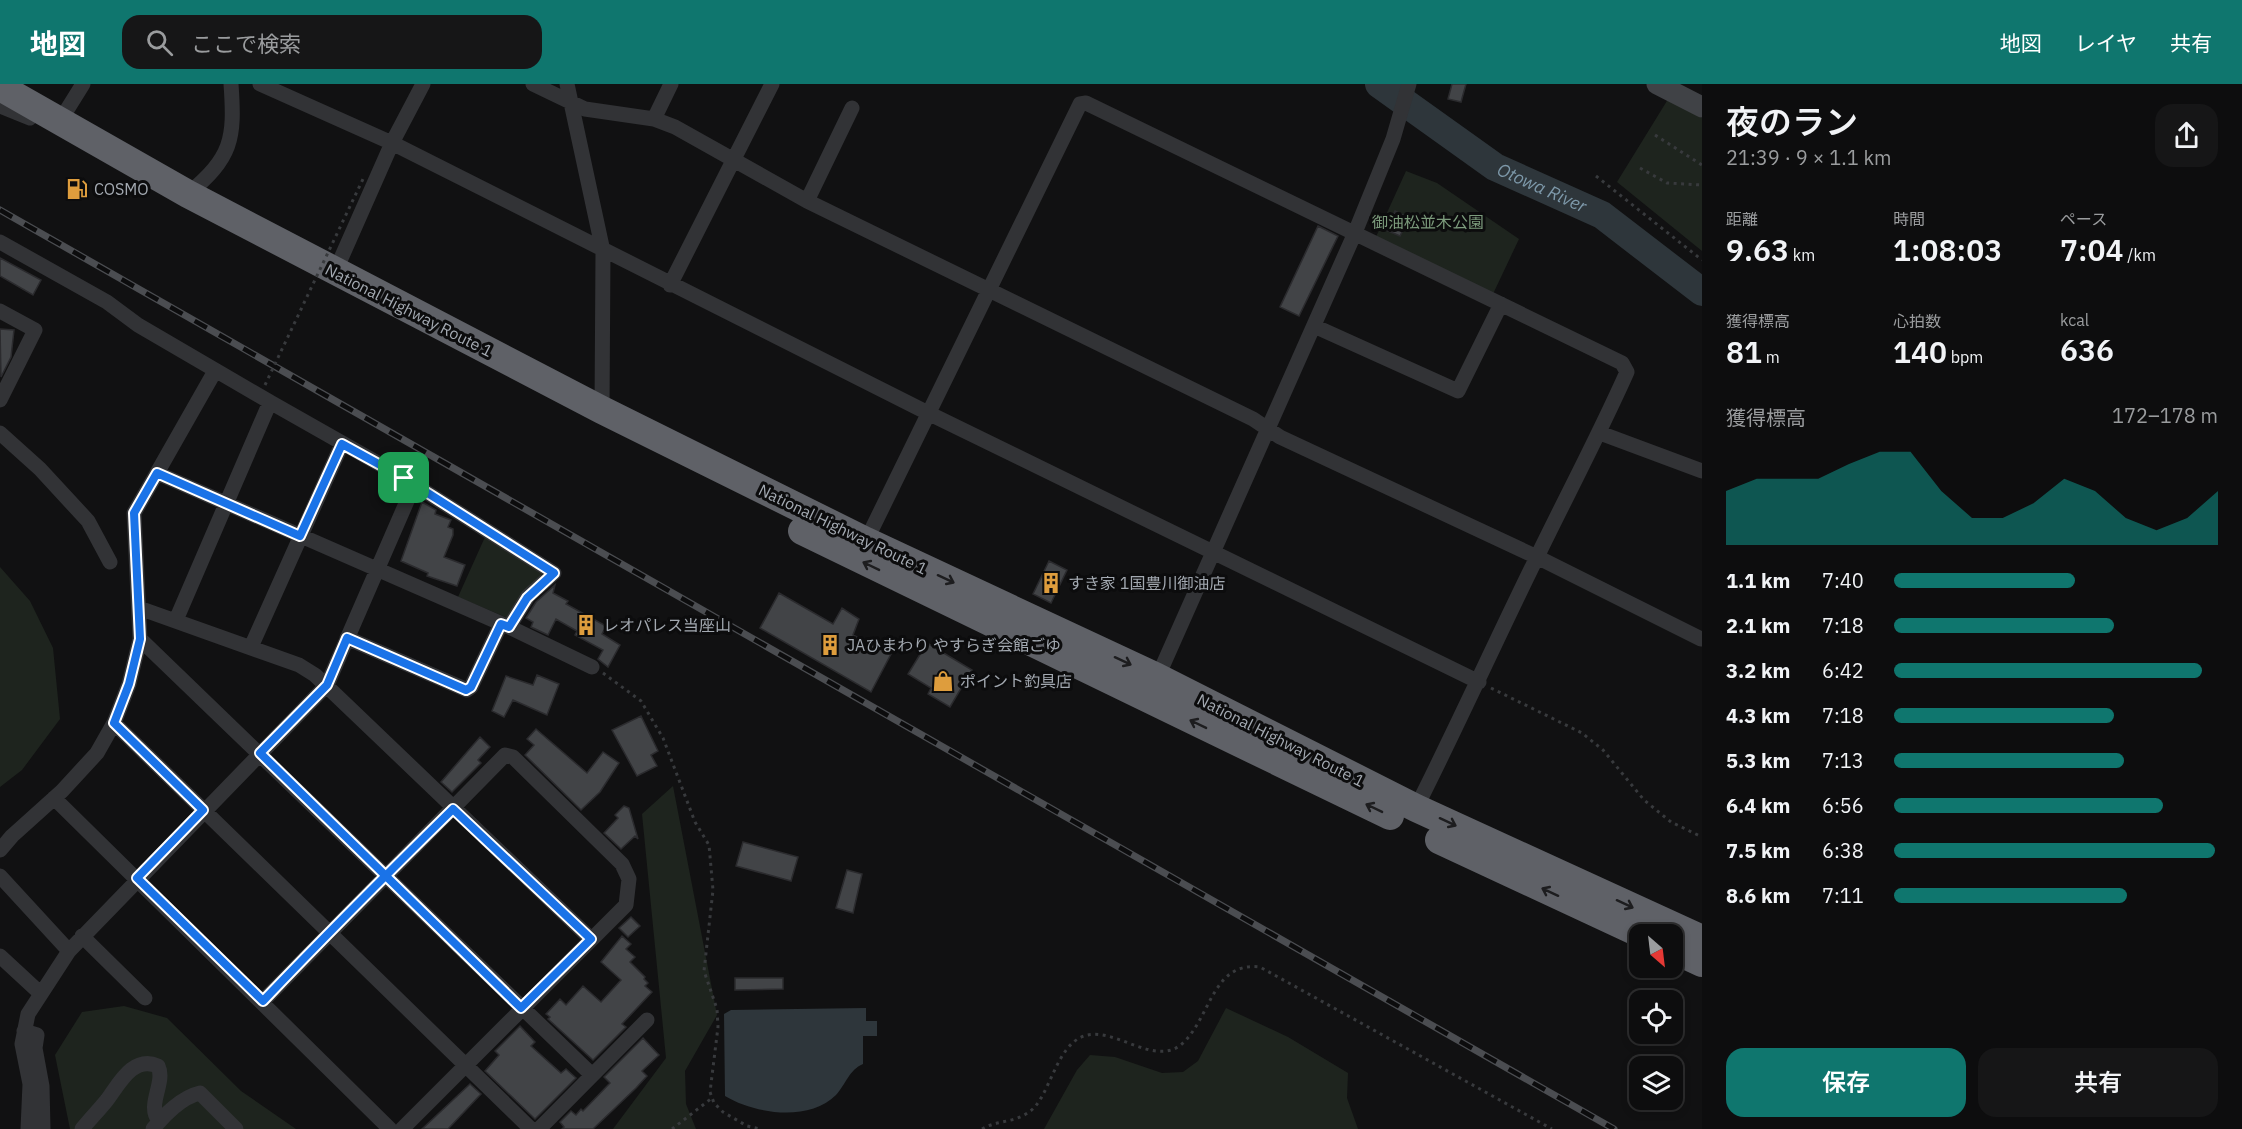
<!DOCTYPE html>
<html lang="ja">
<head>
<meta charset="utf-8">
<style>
  body { margin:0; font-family:"IBM Plex Sans","Noto Sans JP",sans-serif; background:#161617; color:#f1f3f6; height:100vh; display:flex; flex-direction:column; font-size:22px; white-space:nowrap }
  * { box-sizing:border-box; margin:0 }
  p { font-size:20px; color:#9a9c9e }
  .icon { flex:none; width:33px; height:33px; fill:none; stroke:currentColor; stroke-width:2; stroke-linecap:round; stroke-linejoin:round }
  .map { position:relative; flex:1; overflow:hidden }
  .sheet { display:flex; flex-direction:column; background:#0d0d0e; width:540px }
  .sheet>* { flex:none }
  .needle { width:39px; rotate:152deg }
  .tools { position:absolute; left:1629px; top:840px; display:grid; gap:12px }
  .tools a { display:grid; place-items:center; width:54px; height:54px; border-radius:12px; background:#0d0d0e; box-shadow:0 3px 9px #0003,0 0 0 2px #2d2d2e; font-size:30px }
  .pin { position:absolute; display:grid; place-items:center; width:51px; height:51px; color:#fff; margin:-26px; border-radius:12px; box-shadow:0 3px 9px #0006 }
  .round { display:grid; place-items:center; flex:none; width:63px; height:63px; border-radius:18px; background:#161617 }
  .summary { display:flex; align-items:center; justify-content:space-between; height:102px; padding:0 24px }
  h1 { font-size:33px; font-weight:600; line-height:45px }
  .stats { display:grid; grid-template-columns:repeat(3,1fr); gap:9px; height:102px; padding:6px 24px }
  .stats div { display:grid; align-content:center }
  .stats b { font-size:30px; font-weight:600 }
  .stats small { font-size:16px; font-weight:400 }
  .stats p { font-size:16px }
  .chart { height:168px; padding:12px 24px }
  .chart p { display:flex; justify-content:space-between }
  .chart svg { width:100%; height:108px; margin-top:6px; fill:#0f766e; opacity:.7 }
  .primary-button { display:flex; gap:12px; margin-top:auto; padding:12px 24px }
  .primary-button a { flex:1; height:69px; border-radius:18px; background:#0f766e; color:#fff; font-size:24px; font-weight:600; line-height:69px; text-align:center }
  .primary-button a+a { background:#161617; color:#f1f3f6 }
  ul { padding:0 24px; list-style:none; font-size:20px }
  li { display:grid; grid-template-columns:96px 72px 1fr; align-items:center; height:45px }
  li i { height:15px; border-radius:8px; background:#0f766e }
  header { display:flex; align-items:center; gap:36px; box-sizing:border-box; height:84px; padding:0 30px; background:#0f766e; color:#fff }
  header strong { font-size:28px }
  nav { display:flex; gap:33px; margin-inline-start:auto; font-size:21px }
  .search { width:420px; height:54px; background:#161617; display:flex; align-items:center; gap:15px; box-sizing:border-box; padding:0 21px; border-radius:18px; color:#9a9c9e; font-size:22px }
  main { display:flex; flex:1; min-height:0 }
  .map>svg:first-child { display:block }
  .green { fill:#1e241e }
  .water { fill:#2e363b }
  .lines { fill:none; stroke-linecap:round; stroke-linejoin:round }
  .river { stroke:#2e363b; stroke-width:28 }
  .building { fill:#424447; stroke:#2b2b2e; stroke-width:1.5 }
  .path { stroke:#383a3d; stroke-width:3; stroke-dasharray:3 4.5; stroke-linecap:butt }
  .street { stroke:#323336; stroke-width:15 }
  .secondary { stroke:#404246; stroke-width:21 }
  .highway { stroke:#5f6167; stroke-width:28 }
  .rail-casing { stroke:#4b4d51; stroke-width:7 }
  .rail { stroke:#0c0c0d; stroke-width:4.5; stroke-dasharray:14; stroke-linecap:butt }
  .path-bridge { stroke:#383a3d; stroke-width:3; stroke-dasharray:3 4.5; stroke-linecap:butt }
  .oneway { stroke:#1d1d1f }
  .route-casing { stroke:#fff; stroke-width:12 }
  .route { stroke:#1a73e8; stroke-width:8 }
  .labels { text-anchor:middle; stroke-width:6; stroke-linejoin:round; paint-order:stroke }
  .poi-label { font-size:16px; fill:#a3a9b1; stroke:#0c0c0d; text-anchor:start }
  .park-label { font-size:16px; fill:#7c9b7c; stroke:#0c0c0d }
  .street-label { font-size:16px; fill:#a3a9b1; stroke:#0c0c0d }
  .water-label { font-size:18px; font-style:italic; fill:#7d98a9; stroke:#0c0c0d }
</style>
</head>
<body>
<header>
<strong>地図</strong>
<div class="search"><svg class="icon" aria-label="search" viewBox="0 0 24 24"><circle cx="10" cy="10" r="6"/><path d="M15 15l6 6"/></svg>ここで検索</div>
<nav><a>地図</a><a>レイヤ</a><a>共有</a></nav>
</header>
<main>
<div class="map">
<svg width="1702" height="1045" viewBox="0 0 1702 1045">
  <rect width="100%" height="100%" fill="#111112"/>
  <!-- green -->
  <path class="green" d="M1670,12L1702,34V167L1617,98Z
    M1406,87L1437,99L1519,155L1493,210L1375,155Z
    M485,453L546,491L510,535L458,513Z
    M0,483L30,517L53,564L60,635L22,686L0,703Z
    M673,702L717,931L685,987L686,1020L696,1045H613L666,974L642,730Z
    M124,922L167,934L241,1007L296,1045H70L55,971L82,928Z
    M1226,924L1288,953L1348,989L1347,1014L1358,1045H1044L1077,986L1090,971L1115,973L1162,989L1183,988L1198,977Z"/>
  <!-- water -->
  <path class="water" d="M866,924V937H877V952H863V980C849,986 846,1000 836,1011C809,1038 755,1030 725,1012L724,930L731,926Z"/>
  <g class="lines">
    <!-- river -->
    <path class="river" id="s1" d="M1379,0L1495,83L1602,131L1702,208"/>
  </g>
  <!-- building -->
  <path class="building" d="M1452,0H1466L1461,18L1448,15Z
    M1395,127L1409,134L1400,152L1386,146Z
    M1318,142L1338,152L1299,232L1280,223Z
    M0,174L41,196L33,211L0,192Z
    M0,245L14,246L11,273L1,293Z
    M422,418L436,426L435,430L451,436L448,443L453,445V451L444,473L465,481L457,502L427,492L428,489L401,477Z
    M1049,477L1067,486L1051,519L1033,510Z
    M555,501L553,509L568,517L566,520L606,542L602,550L620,561L608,583L598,575L603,566L575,551L577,547L556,535L548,551L531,543L533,538L526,534L536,518Z
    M779,509L833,540L842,524L859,535L853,551L891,570L871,608L760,544Z
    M927,559L972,586L950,623L928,610L931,604L908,590Z
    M537,591L559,600L547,631L513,616L504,633L492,627L506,592L533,601Z
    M641,632L658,667L651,671L657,682L637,692L612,646Z
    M536,645L587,689L603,668L619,679L600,708L581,726L525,671L534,661L527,655Z
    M480,653L490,663L478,676L481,679L452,708L441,698Z
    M624,722L629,724L638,755L635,752L621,765L604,749L618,734L615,731Z
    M743,758L798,773L791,797L736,782Z
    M847,786L862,790L853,829L836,824Z
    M631,833L640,842L628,853L619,844Z
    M622,852L631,860L626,865L635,873L630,878L645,893L644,895L648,899L645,902L652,908L622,940L626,943L593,976L548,935L550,933L546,930L560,915L566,921L583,902L601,918L621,896L601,878Z
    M735,894H783V905L735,906Z
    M520,942L535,958L531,962L561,989L566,985L576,994L535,1035L485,987L499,971L495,967Z
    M643,954L659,971L642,987L647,992L636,1004L593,1045H562L564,1043L560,1038L571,1027L576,1031L581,1025L583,1027L610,999L604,993Z
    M470,1000L481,1010L448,1045H422Z"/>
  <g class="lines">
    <!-- path -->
    <path class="path" d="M1655,51L1702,81
      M1640,84L1667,99L1702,101
      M1596,92L1702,176
      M603,589L641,617L663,654L695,738L709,761L713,806L704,887L717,925L718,943L710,1008L714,1019L723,1028L747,1042L760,1045
      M1491,604L1582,649L1603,666L1644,716L1671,738L1702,753
      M672,1045L712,1014
      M982,1045C997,1036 1014,1039 1029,1028C1050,1014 1055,962 1084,952C1115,941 1157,987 1185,957C1211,930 1214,877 1260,883L1552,1045"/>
    <!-- street -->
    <path class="street" d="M260,0L392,59L928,329L1479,598
      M533,0L585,25L654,35L675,43L807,117L1253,335L1280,353L1537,473L1701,555
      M567,0L603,167L602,326
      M0,22L30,34
      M654,35L671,0
      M60,37L83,0
      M188,110C232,73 235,56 231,0
      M807,117L852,24
      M0,158L107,218L138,241L270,318L176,536
      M335,188L392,59L423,0
      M670,201L772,0
      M0,227L35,246L0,316
      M1314,242L1458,307L1501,220
      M270,318L404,394L554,489L528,512L509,543
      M0,349L40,385L88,437L110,478
      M1600,349L1702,387
      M157,389L215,287
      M866,457L1080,20L1086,19L1622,279L1627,288C1599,351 1567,411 1537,473C1496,556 1458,641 1416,724
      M139,524L299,581L315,591L591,855
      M347,554L467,606L471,603L501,540
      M140,555L592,991
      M251,563L342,360
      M1155,599L1354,151L1393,55L1409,0
      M114,639L531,1045
      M54,714L390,1045
      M0,766L12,752L62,707L97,669L114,639L129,600L140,555L134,429L157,389L509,543L592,583
      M0,792L69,867L28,930L22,960L30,1000L28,1045
      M82,852L145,914
      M69,867L327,601L414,401
      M0,872L40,909
      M263,917L505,671L513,673L622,780L629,795L626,821L402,1045
      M24,947L37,951L35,964L42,1002L43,1045
      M82,1045C90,1035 99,1026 107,1016C119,1000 133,971 158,982C166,999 146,1021 159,1037
      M153,1045C164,1031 182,1013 200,1009L236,1045
      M539,1045L647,936"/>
    <!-- secondary -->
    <path class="secondary" d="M1657,0L1702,23"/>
    <!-- highway -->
    <path class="highway" d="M0,3L188,110L602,326L866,457L1157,593L1416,724L1702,855
      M802,447L1390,732
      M1439,756L1641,850
      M1672,865L1702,879"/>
    <defs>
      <path id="rail" d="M0,126L1614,1045"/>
    </defs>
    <!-- rail casing -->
    <use href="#rail" class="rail-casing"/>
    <!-- rail -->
    <use href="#rail" class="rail"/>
    <!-- path-bridge -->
    <path class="path-bridge" d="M265,301L363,95"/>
  </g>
  <!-- one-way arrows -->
  <defs><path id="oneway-shaft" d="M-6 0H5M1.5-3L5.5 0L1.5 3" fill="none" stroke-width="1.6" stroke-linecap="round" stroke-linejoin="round" transform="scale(1.5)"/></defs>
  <g class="oneway">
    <use href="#oneway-shaft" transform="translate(871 482) rotate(-154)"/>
    <use href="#oneway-shaft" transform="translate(946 495) rotate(25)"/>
    <use href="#oneway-shaft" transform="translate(1123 577) rotate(25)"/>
    <use href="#oneway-shaft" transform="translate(1198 640) rotate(-154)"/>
    <use href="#oneway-shaft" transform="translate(1374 724) rotate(-154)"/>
    <use href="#oneway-shaft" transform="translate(1448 738) rotate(25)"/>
    <use href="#oneway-shaft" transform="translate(1550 808) rotate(-155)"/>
    <use href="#oneway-shaft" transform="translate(1625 820) rotate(25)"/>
  </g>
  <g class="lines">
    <defs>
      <path id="route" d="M404,394L342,360L300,452L157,389L134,429L140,555L129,600L114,639L203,726L137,794L263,917C325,852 389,788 453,725L591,855L521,924C434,839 347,754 260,669L327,601L347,554L466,606L471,603L501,540L509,543L527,514L554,489L404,394"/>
    </defs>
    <!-- route casing -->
    <use href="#route" class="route-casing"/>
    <!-- route -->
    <use href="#route" class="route"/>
  </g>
  <!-- icons -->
  <defs>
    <symbol id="fuel-bare" viewBox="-9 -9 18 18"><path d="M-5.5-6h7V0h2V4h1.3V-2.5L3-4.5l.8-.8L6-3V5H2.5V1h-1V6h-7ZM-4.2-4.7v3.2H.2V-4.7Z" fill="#de9d3d" stroke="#0c0c0d" stroke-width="2.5" paint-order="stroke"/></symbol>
    <symbol id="building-bare" viewBox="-9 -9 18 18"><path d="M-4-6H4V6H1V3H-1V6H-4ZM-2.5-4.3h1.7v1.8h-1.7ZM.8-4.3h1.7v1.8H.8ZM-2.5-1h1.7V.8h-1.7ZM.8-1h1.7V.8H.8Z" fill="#de9d3d" stroke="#0c0c0d" stroke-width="2.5" paint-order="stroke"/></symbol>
    <symbol id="shop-bare" viewBox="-9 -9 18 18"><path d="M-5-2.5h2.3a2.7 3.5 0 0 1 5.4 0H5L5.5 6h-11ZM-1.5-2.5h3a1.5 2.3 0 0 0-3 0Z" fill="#de9d3d" stroke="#0c0c0d" stroke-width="2.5" paint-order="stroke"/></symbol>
  </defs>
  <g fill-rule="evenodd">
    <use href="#fuel-bare" x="62" y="90" width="30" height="30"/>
    <use href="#building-bare" x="1036" y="484" width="30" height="30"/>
    <use href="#building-bare" x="571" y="526" width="30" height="30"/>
    <use href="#building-bare" x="815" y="546" width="30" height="30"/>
    <use href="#shop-bare" x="928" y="582" width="30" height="30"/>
  </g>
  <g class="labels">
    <!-- poi labels -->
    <g class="poi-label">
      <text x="94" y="111">COSMO</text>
      <text x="1068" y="505">すき家 1国豊川御油店</text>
      <text x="603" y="547">レオパレス当座山</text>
      <text x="847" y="567">JAひまわり やすらぎ会館ごゆ</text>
      <text x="960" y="603">ポイント釣具店</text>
    </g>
    <!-- park labels -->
    <g class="park-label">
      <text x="1428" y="144">御油松並木公園</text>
    </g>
    <!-- street labels -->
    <g class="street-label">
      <text transform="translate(409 226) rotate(27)" y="6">National Highway Route 1</text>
      <text transform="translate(843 445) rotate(26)" y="6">National Highway Route 1</text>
      <text transform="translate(1281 656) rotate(27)" y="6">National Highway Route 1</text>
    </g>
    <!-- water labels -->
    <g class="water-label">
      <text dy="6" stroke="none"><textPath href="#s1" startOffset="194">Otowa River</textPath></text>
    </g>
  </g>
</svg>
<div class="tools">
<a><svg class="needle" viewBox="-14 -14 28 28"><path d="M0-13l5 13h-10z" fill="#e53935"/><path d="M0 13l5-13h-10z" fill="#9a9c9e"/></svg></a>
<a><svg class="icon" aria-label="locate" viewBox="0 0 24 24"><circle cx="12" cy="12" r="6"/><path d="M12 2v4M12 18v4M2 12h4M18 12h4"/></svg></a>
<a><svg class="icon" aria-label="layers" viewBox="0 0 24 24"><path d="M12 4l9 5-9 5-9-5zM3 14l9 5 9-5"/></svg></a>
</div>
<div class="pin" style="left:404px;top:394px;background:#1e9e55"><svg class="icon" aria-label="arrive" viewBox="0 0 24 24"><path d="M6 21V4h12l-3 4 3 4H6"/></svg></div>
</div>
<section class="sheet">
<div class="summary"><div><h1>夜のラン</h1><p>21:39 · 9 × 1.1 km</p></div><a class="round"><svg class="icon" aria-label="share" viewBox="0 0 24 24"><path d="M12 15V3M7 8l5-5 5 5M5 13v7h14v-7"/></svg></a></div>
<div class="stats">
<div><p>距離</p><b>9.63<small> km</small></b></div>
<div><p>時間</p><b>1:08:03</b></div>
<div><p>ペース</p><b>7:04<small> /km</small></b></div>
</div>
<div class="stats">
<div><p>獲得標高</p><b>81<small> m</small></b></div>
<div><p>心拍数</p><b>140<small> bpm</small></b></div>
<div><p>kcal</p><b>636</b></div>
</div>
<div class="chart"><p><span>獲得標高</span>172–178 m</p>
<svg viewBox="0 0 160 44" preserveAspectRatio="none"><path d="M0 44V22L10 17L20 17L30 17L40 11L50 6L60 6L70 22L80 33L90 33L100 27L110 17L120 22L130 33L140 38L150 33L160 22V44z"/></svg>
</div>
<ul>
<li><b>1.1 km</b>7:40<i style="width:56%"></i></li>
<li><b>2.1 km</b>7:18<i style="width:68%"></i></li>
<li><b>3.2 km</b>6:42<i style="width:95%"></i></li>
<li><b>4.3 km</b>7:18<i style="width:68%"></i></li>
<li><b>5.3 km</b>7:13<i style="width:71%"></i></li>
<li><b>6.4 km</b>6:56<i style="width:83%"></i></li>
<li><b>7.5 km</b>6:38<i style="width:99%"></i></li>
<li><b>8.6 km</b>7:11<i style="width:72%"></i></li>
</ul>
<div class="primary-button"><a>保存</a><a>共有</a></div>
</section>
</main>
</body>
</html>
